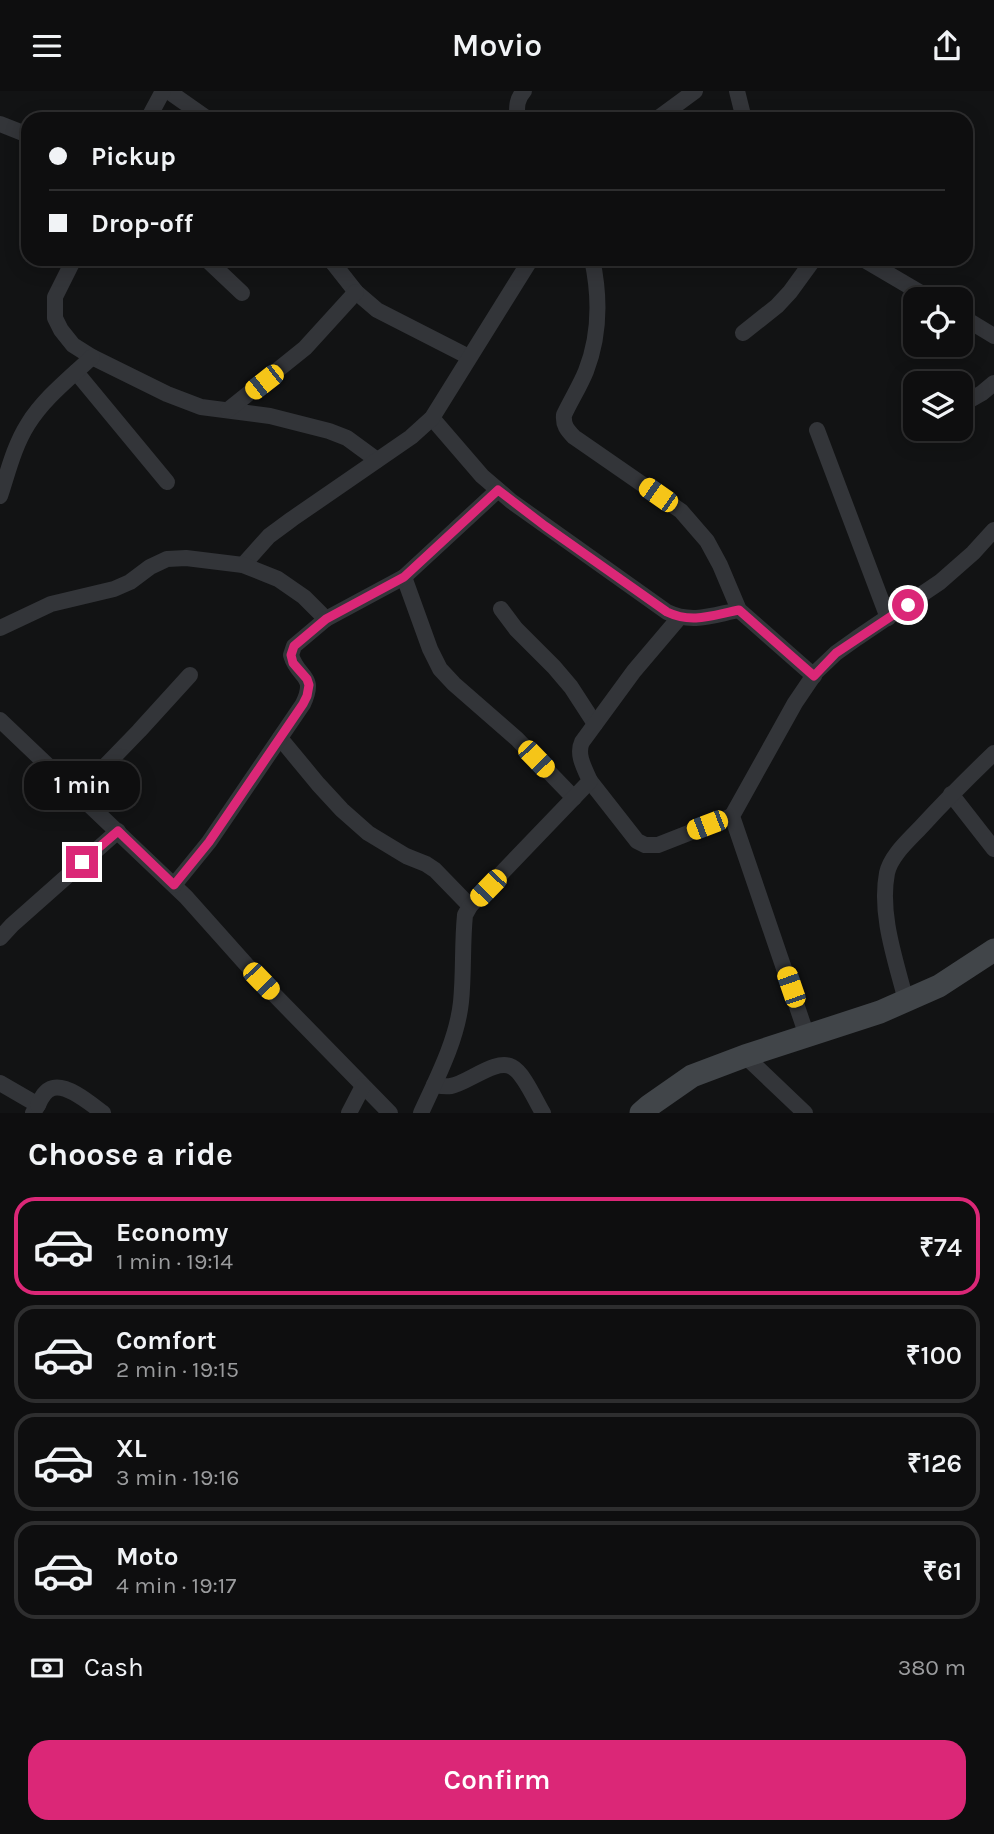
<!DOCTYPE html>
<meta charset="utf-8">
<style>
body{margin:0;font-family:Karla,sans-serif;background:#1c1c1d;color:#f1f3f6;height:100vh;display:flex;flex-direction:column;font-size:26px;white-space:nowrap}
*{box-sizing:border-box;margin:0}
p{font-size:23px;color:#9b9c9e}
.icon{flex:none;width:38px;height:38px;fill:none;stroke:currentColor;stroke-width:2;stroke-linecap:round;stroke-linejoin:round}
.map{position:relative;height:1022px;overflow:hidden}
.sheet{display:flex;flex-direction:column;background:#0e0e0f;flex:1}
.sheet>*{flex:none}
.banner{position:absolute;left:21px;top:21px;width:952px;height:154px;border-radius:21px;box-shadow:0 4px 18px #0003,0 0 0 2px #2e2e2f;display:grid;align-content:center;height:154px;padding:0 28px;background:#0e0e0f}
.buttons{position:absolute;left:903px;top:196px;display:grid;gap:14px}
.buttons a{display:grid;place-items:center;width:70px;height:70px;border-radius:14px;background:#0e0e0f;box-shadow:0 4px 18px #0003,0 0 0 2px #2e2e2f;font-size:35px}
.end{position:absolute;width:32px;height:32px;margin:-16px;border:9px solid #db2777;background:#fff;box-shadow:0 0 0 4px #fff}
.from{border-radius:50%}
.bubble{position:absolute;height:49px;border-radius:21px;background:#0e0e0f;box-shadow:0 4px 18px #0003,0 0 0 2px #2e2e2f;font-size:23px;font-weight:600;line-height:49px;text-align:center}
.car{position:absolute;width:21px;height:42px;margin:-21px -10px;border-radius:9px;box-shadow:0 0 5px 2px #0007;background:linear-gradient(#f5c518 24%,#345 0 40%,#f5c518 0 76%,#345 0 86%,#f5c518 0)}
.banner b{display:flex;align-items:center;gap:24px;height:66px;font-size:26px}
.banner b+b{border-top:2px solid #2e2e2f}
.banner i{width:18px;height:18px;background:#f1f3f6}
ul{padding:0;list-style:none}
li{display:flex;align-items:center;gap:21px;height:98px;margin:0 14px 10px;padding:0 14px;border:4px solid #2e2e2f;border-radius:21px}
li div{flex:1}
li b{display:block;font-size:26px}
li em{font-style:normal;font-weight:600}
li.selected{border-color:#db2777}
li>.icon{width:63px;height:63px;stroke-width:1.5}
h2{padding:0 28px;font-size:32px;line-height:84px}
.pay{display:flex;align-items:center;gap:18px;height:77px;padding:0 28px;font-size:26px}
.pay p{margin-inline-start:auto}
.action{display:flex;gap:14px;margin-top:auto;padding:14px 28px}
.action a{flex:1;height:80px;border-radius:21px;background:#db2777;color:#fff;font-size:28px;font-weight:600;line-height:80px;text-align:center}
header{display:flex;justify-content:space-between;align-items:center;height:91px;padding:0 28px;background:#0e0e0f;font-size:32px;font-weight:600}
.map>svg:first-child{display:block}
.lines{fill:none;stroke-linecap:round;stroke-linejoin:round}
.street{stroke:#333539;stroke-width:16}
.secondary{stroke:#414549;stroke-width:23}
.route{stroke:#db2777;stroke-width:9}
</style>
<header><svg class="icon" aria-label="menu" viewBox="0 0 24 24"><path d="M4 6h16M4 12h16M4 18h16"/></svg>Movio<svg class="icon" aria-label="share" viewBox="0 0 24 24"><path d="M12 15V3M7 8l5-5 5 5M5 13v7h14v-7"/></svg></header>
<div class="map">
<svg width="994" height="1022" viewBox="0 0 994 1022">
<rect width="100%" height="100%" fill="#121314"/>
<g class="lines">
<g class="street">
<path d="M168 0 208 28"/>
<path d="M737 0 744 28"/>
<path d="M148 28 163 0"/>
<path d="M517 28C517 16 516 9 524 0"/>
<path d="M657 28 695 0"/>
<path d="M0 33 28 44"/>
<path d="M74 168 55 206V227L61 239 73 254 92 266 167 303 201 316 270 325 329 340 347 347 377 369"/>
<path d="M206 168 242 202"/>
<path d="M330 168 356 201 377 219 469 266"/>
<path d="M592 168C600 205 600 244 586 280 580 295 571 309 564 324 563 334 567 339 574 346L681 420 707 450 720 474 739 519 814 585"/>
<path d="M863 168 931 208"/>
<path d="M961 225 994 245"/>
<path d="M743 242 777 215 790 201 814 168"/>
<path d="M76 281 167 391"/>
<path d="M961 314 982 302 994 292"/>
<path d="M228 319 305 257 356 201"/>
<path d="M432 327 482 385 511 410 667 521C692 533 713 524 739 519"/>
<path d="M910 332 915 330"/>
<path d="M817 339 888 527"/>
<path d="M0 405C8 381 14 355 28 333 44 307 70 287 92 266"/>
<path d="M243 474 269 445 292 428 411 346 432 327 531 168"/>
<path d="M404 486 430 558 440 578 454 593 517 648 574 707"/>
<path d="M501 518 516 538 554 576 571 596 595 633"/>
<path d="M0 537 51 513 114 498 130 491 150 476 167 468 186 467 243 474 278 488 304 506 326 528"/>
<path d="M0 629 186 806 261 890 390 1022"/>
<path d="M280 647 318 693 342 719 368 742 406 765 426 773 435 779 470 815"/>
<path d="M590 690 637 750 645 754H658L732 725"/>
<path d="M78 703 139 640 190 584"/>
<path d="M951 703 994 758"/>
<path d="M174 794 209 751 303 613C317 583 298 588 291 564L294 555 326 528 404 486 498 399"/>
<path d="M0 847 12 834 118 740"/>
<path d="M906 910C896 870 879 824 887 782 891 764 909 749 922 735 945 710 969 686 994 662"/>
<path d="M807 945 732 725 795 612 816 581 836 562 857 547 940 491 973 462 994 439"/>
<path d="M745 965 805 1022"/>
<path d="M0 992 38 1014 33 1022"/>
<path d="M434 994C440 995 445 996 451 995 468 992 496 967 512 976 524 982 536 1011 543 1022"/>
<path d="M38 1014C41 1007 45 999 53 997 68 993 91 1013 103 1022"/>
<path d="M349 1022 363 995"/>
<path d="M421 1022C437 987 457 949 461 911 464 882 462 853 465 824L470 815 590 690C585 678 576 664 582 651L634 580 679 527"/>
</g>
<path class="secondary" d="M641 1022 649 1015 692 985 745 965 880 921 939 895 994 859"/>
</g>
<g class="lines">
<path class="route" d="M82 771 118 740 174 794 209 751 303 613 307 605 309 594 307 588 293 572 291 564 294 555 326 528 404 486 498 399 545 435 667 521C692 533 713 524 739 519L814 585 836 562 908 514"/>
</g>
</svg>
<div class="buttons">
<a><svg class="icon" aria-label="locate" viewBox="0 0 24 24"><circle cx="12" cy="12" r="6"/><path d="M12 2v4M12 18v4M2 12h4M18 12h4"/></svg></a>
<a><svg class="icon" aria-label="layers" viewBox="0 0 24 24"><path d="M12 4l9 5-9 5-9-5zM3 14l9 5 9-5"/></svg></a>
</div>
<i class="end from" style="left:908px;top:514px"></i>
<i class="end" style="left:82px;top:771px"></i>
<div class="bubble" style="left:24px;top:670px;width:116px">1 min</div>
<i class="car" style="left:264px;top:291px;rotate:232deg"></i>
<i class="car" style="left:658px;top:404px;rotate:305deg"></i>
<i class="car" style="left:536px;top:668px;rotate:136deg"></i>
<i class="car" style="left:707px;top:734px;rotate:249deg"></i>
<i class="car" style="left:488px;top:797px;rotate:224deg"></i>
<i class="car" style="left:261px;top:890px;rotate:136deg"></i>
<i class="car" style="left:791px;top:896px;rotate:341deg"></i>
<div class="banner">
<b><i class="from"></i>Pickup</b>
<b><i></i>Drop-off</b>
</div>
</div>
<section class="sheet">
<h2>Choose a ride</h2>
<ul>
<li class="selected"><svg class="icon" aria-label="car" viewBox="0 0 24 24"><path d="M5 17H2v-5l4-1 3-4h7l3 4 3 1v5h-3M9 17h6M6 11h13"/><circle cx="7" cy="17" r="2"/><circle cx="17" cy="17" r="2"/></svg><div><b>Economy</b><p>1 min · 19:14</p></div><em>₹74</em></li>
<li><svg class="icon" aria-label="car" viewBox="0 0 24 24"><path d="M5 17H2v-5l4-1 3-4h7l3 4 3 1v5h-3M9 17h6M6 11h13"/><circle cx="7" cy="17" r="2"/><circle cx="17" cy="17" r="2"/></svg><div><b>Comfort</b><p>2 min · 19:15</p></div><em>₹100</em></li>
<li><svg class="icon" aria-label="car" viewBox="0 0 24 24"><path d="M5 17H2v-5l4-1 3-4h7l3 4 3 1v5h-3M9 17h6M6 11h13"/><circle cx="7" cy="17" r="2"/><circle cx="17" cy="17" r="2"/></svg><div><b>XL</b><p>3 min · 19:16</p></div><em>₹126</em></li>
<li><svg class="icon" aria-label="car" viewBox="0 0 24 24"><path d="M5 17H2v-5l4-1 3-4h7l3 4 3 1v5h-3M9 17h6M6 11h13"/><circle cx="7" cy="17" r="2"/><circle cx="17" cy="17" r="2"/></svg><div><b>Moto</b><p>4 min · 19:17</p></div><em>₹61</em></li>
</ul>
<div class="pay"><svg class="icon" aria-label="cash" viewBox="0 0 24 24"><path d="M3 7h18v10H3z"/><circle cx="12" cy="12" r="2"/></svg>Cash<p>380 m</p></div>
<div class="action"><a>Confirm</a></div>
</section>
